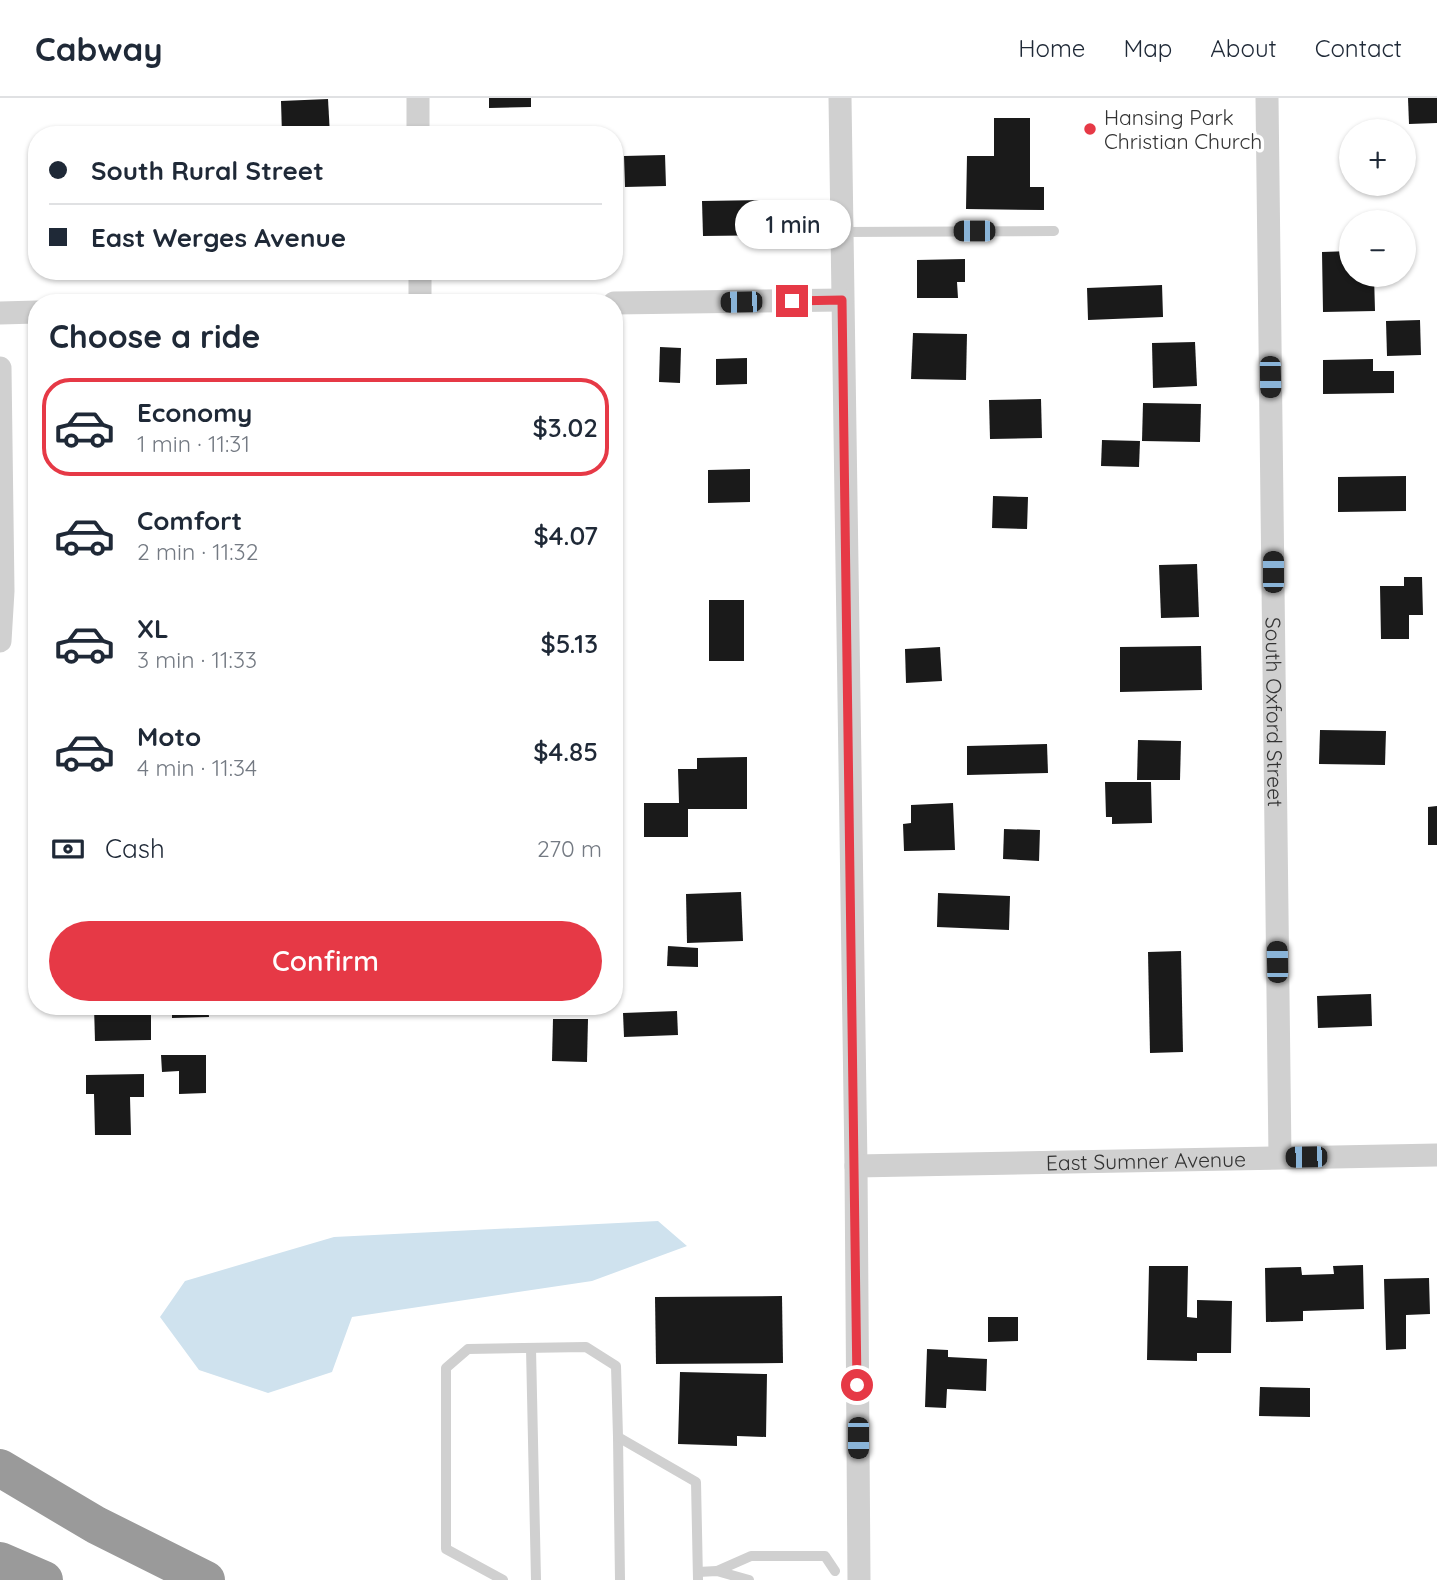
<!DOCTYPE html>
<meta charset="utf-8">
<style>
body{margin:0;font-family:Quicksand,sans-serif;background:#f2f2f3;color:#1f2937;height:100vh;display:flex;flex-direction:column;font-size:26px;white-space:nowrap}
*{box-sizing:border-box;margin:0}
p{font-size:23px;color:#747a83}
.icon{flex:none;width:38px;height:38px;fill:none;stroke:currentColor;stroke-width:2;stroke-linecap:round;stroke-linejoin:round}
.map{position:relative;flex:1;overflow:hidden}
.sheet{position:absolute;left:28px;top:196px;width:595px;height:721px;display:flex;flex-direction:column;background:#fff;border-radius:28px;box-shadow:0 2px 5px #0004}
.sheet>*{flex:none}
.hud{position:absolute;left:28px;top:28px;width:595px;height:154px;border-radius:28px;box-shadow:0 2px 5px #0004;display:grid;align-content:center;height:154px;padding:0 21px;background:#fff}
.tools{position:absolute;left:1339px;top:21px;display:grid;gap:14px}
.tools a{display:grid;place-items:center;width:77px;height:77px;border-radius:50%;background:#fff;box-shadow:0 2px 5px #0004;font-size:35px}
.end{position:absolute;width:32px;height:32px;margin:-16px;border:9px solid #e63946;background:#fff;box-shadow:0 0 0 4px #fff}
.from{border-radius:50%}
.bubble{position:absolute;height:49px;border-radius:24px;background:#fff;box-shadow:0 2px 5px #0004;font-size:23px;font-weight:600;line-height:49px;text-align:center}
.car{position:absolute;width:21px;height:42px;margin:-21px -10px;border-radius:9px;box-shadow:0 0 5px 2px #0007;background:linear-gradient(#222 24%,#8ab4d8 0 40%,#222 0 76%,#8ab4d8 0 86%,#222 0)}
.hud b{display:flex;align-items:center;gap:24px;height:66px;font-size:26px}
.hud b+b{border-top:2px solid #e0e1e3}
.hud i{width:18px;height:18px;background:#1f2937}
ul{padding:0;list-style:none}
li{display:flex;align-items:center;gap:21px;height:98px;margin:0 14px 10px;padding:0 7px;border:4px solid transparent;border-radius:28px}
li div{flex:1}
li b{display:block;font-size:26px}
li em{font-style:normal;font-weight:600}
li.on{border-color:#e63946}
li>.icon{width:63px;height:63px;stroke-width:1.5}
h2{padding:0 21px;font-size:32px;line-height:84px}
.pay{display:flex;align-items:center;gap:18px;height:77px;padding:0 21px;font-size:26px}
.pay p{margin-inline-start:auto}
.cta{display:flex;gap:14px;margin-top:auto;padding:14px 21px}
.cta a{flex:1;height:80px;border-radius:42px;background:#e63946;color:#fff;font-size:28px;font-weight:600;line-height:80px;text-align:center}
header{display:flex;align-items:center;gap:42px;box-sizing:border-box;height:98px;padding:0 35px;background:#fff;border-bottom:2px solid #e0e1e3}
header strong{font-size:33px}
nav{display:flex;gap:38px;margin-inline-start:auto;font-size:24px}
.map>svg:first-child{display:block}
.water{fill:#cfe2ee}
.building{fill:#1a1a1a}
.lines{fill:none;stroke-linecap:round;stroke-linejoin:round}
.lane{stroke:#d0d0d0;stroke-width:10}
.street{stroke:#d0d0d0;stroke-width:23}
.highway{stroke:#9a9a9a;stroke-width:38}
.route{stroke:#e63946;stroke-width:9}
.poi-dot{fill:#e63946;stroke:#fff;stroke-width:2.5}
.labels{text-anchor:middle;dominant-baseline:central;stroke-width:7;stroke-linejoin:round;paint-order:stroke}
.poi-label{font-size:21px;fill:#333;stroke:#fff;text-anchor:start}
.street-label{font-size:21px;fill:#333;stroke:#fff}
</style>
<header>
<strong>Cabway</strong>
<nav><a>Home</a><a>Map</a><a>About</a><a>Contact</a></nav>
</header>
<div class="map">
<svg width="1437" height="1482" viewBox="0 0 1437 1482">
<rect width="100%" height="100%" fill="#fff"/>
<path class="water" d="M658 1123 687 1148 592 1183 352 1219 332 1274 268 1295 199 1272 160 1219 185 1183 334 1139Z"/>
<g class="building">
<path d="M489 0H531V9L489 10Z"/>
<path d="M1408 0H1437V25L1409 26Z"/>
<path d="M328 1 330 37H282L281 3Z"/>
<path d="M994 20H1030V89H1044V112L966 111 967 58H994Z"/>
<path d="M665 57 666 88 625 89 624 58Z"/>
<path d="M772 102 773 137 703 138 702 103Z"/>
<path d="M1351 153V177H1374L1375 213 1323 214 1322 154Z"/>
<path d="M965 161V184H957L958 200H917V162Z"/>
<path d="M1162 187 1163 219 1088 222 1087 190Z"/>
<path d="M1420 222 1421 257 1387 258 1386 223Z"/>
<path d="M913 235 967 236 966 282 911 281Z"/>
<path d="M1195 244 1197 288 1153 290 1152 245Z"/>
<path d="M660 249 681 250 680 285 659 284Z"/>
<path d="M747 260V286L716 287V261Z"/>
<path d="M1373 261V273H1394V295L1323 296V262Z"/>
<path d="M1041 301 1042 340 990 341 989 302Z"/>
<path d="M1143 305 1201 306 1200 344 1142 343Z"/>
<path d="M1102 342 1140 343 1139 369 1101 368Z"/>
<path d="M750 371V404L708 405V372Z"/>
<path d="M1406 378V413L1338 414V379Z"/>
<path d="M993 398 1028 399 1027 431 992 430Z"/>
<path d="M1197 466 1199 519 1161 520 1159 467Z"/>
<path d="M1404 479H1422L1423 517H1409V541H1381L1380 488H1404Z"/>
<rect x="709" y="502" width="35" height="61"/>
<path d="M1201 548 1202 592 1120 594V549Z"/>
<path d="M940 549 942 583 906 585 905 551Z"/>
<path d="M1320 632 1386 633 1385 667 1319 666Z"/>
<path d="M1138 642 1181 643 1180 682H1137Z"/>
<path d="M1047 646 1048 675 967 677V648Z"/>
<path d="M747 659V711H688V739H644V705H679L678 671H697V660Z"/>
<path d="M1105 684H1151L1152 725 1112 726V719H1106Z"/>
<path d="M953 705 955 752 904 753 903 726 911 725V707Z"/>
<path d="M1437 708V747H1428V709Z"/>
<path d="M1004 731 1040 732 1039 763 1003 761Z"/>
<path d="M741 794 743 843 687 845 686 796Z"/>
<path d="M938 795 1010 798 1009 832 937 829Z"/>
<path d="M668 848 698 850V869L667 868Z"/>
<path d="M1181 853 1183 954 1150 955 1148 854Z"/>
<path d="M1371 896 1372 928 1318 930 1317 898Z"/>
<path d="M94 908H151V942L95 943Z"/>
<path d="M172 908H208L209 919 172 920Z"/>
<path d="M677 913 678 937 624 939 623 915Z"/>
<path d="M553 921H588L587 964 552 963Z"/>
<path d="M161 957H206V995L179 996V973L162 974Z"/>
<path d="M144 976V999H130L131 1037H95L94 996H86V977Z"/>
<path d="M1363 1167 1364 1211 1303 1213V1223L1266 1224 1265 1170 1301 1169 1302 1177 1334 1176 1333 1168Z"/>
<path d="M1149 1168H1188L1187 1219 1197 1220V1202L1232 1203 1231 1255H1197V1263L1147 1262Z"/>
<path d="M1429 1180 1430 1216 1406 1217V1251L1386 1252 1384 1181Z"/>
<path d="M782 1198 783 1265 656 1266 655 1199Z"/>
<path d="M988 1219H1018V1243L988 1244Z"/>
<path d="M927 1251 948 1252V1259L987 1261 986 1293 947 1291 946 1310 925 1309Z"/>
<path d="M680 1274 767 1276 766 1339 737 1338V1348L678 1346Z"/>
<path d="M1260 1289 1310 1290V1319L1259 1318Z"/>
</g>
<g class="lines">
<g class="lane">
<path d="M841 134 1054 133"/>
<path d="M531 1250 536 1482"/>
<path d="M618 1339 620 1482"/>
<path d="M717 1473 751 1458H825L835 1473"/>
<path d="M698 1474 717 1473 749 1482"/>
<path d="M503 1482 446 1451V1270L468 1251 586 1249 616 1268 618 1339 696 1384 698 1482"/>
</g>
<g class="street">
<path d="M418 0V37"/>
<path d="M840 0 856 1068 859 1482"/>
<path id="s1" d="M1267 0 1280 1059"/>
<path d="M420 173V205"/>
<path d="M614 205 842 202"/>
<path d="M0 215 37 214"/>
<path d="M0 270 3 493 0 543"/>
<path id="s2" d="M856 1068 1437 1057"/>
</g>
<g class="highway">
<path d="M0 1370 96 1427 206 1482"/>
<path d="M0 1463 44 1482"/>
</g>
</g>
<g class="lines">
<path class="route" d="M792 203 842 202 857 1287"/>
</g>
<circle class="poi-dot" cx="1090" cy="31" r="7"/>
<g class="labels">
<g class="poi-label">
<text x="1104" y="19">Hansing Park<tspan x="1104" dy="24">Christian Church</tspan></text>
</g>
<g class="street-label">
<text stroke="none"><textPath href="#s1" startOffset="614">South Oxford Street</textPath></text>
<text stroke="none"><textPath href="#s2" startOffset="290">East Sumner Avenue</textPath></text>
</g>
</g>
</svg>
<div class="tools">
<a>+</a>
<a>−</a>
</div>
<i class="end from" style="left:857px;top:1287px"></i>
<i class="end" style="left:792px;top:203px"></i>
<div class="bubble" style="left:735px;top:102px;width:116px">1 min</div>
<i class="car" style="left:974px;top:133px;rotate:270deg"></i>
<i class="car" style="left:741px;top:204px;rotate:269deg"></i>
<i class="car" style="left:1270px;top:279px;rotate:179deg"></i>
<i class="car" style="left:1273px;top:474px;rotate:0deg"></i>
<i class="car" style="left:1277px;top:864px;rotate:359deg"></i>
<i class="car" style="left:1306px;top:1059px;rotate:269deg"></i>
<i class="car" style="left:858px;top:1340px;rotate:180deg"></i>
<div class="hud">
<b><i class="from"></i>South Rural Street</b>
<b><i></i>East Werges Avenue</b>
</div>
<section class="sheet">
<h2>Choose a ride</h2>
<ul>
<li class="on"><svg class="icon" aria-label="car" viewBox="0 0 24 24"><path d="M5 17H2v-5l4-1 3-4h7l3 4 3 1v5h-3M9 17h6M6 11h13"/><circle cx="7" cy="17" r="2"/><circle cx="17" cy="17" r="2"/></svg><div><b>Economy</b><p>1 min · 11:31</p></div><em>$3.02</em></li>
<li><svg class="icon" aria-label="car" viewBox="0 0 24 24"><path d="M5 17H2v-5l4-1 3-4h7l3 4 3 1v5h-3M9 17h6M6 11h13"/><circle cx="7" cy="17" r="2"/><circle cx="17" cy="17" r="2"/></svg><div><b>Comfort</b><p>2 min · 11:32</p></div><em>$4.07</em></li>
<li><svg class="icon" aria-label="car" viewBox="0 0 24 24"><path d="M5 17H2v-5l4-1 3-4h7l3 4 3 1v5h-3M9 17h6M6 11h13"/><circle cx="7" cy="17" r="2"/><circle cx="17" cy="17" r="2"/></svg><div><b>XL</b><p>3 min · 11:33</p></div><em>$5.13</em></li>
<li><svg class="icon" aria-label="car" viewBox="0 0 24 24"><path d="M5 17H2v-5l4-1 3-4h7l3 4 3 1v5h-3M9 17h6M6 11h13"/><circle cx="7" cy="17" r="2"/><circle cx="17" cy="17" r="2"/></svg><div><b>Moto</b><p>4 min · 11:34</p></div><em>$4.85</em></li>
</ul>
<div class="pay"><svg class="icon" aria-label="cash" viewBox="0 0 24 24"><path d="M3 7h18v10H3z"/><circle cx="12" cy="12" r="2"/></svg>Cash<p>270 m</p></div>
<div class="cta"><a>Confirm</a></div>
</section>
</div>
